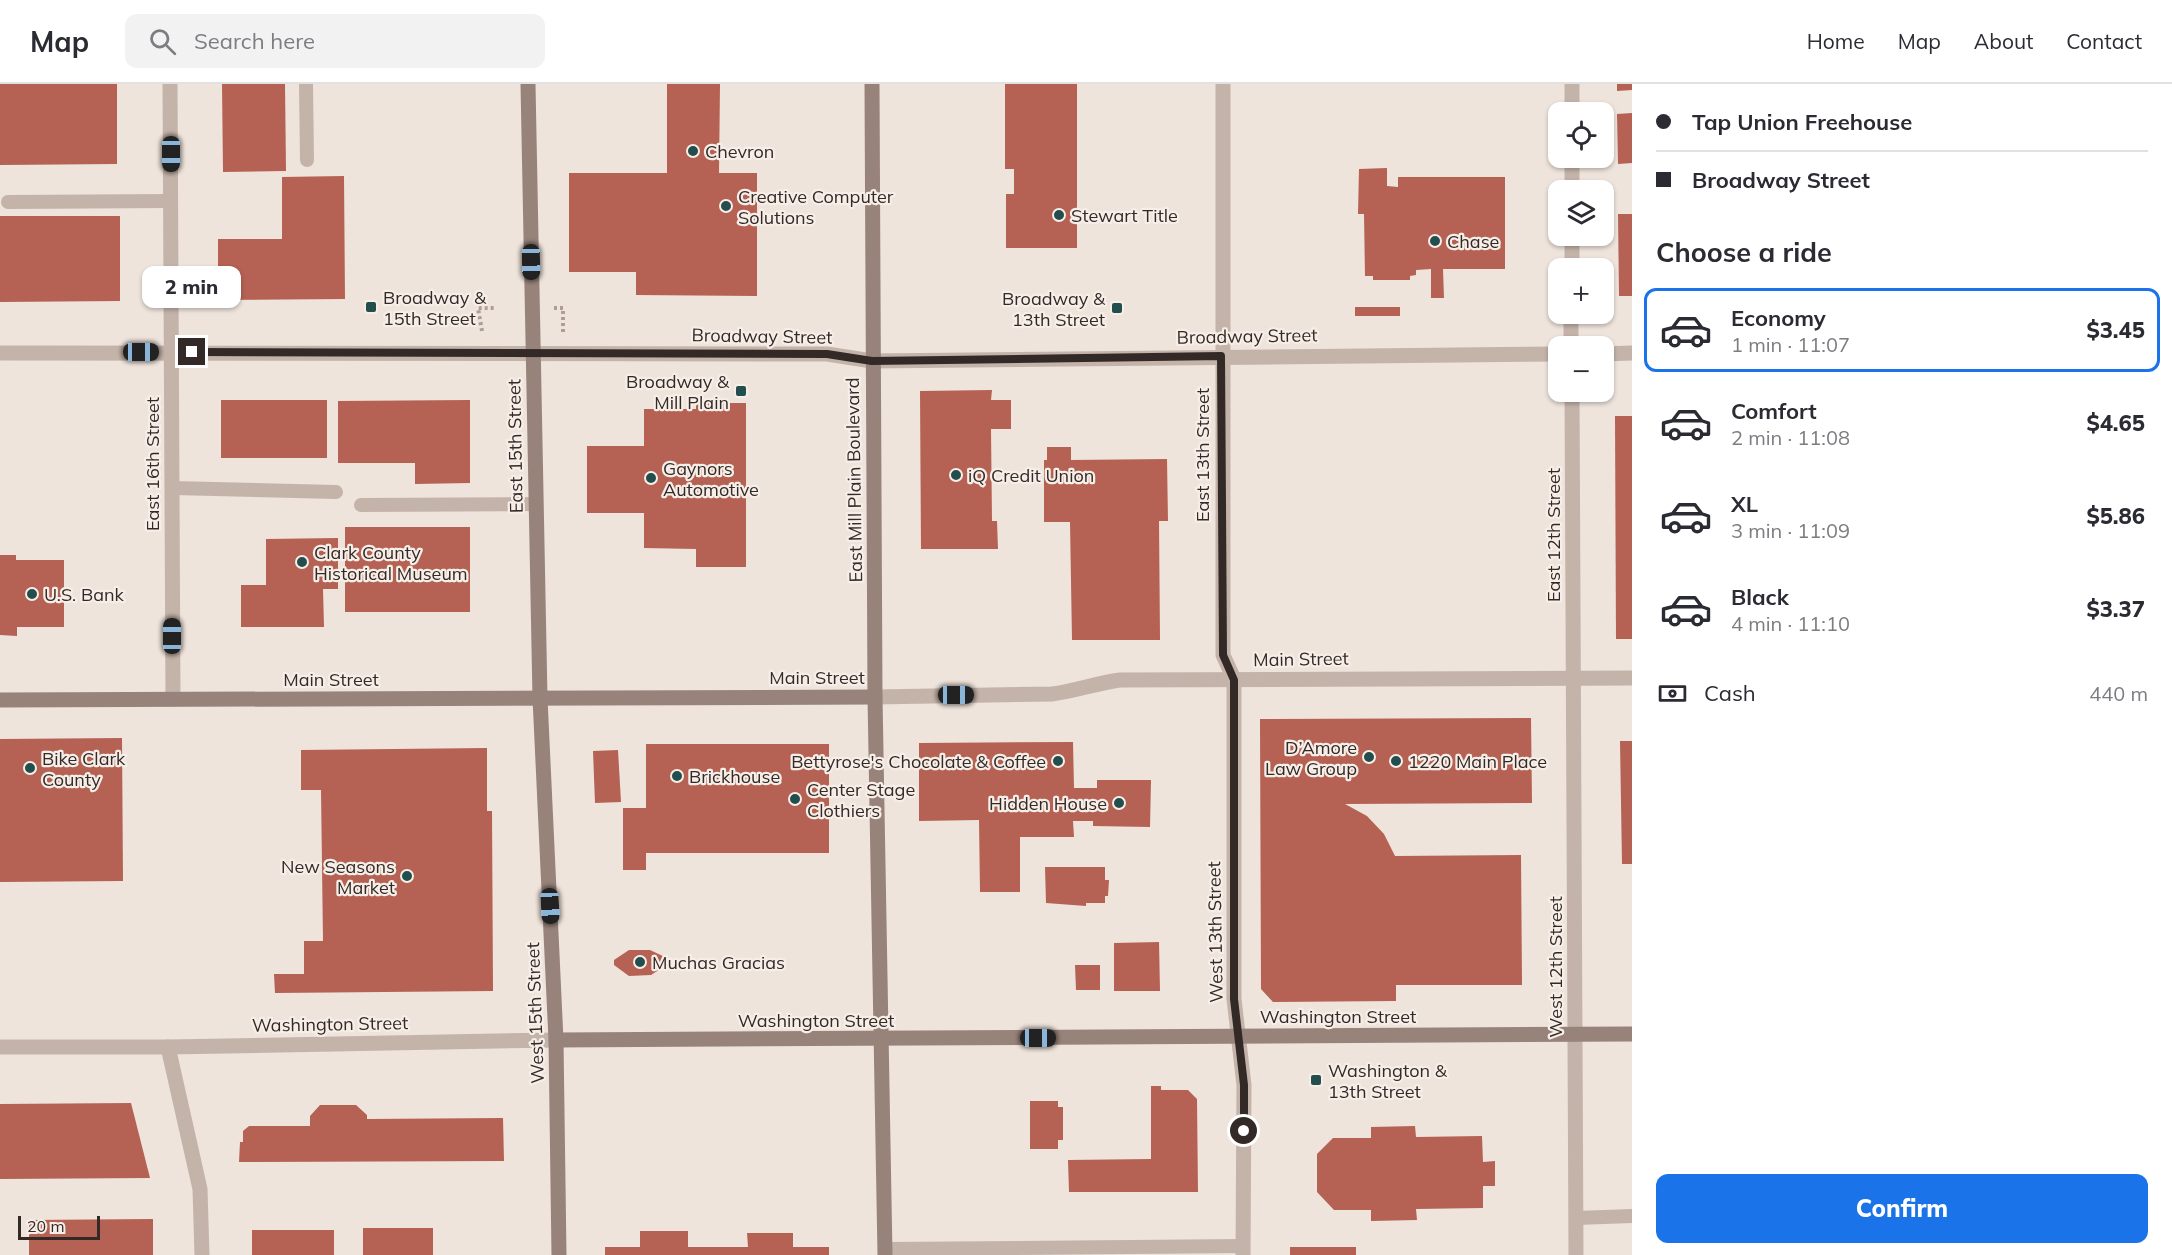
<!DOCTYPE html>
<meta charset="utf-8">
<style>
body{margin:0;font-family:Mulish,sans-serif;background:#f2f2f3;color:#2b2b33;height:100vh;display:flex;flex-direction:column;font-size:22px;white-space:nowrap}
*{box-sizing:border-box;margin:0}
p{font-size:20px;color:#7c7c81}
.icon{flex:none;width:33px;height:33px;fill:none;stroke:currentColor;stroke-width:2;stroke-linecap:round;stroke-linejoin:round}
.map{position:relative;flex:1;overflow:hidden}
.drawer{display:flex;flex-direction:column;background:#fff;width:540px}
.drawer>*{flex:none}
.guide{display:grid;align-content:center;height:132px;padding:0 24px;background:#fff}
.buttons{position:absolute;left:1548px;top:18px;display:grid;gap:12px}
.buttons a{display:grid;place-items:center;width:66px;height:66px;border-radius:12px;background:#fff;box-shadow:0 2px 4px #0004;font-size:30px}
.scale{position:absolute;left:18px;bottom:15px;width:82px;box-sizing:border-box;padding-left:6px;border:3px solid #332a28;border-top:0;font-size:16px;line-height:21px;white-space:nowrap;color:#332a28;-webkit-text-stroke:4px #f6eee7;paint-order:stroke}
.end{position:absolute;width:27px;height:27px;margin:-14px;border:8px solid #332a28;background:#fff;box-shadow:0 0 0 3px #fff}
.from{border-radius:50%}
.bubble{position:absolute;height:42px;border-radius:12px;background:#fff;box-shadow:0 2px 4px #0004;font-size:20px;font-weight:800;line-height:42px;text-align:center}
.car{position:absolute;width:18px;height:36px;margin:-18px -9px;border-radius:8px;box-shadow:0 0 4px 2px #0007;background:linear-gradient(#222 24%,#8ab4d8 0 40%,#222 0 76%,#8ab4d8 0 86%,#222 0)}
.guide b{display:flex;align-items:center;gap:21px;height:57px;font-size:22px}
.guide b+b{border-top:2px solid #e1e1e2}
.guide i{width:15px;height:15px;background:#2b2b33}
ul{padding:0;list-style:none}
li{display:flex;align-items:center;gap:18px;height:84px;margin:0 12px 9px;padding:0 12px;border:3px solid transparent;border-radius:12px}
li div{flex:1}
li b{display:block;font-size:22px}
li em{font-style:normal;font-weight:800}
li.active{border-color:#1a73e8}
li>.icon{width:54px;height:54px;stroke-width:1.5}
h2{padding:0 24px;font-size:27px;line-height:72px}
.pay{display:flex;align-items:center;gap:15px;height:66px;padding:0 24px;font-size:22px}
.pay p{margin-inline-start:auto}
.cta{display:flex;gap:12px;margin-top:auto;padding:12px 24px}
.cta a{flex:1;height:69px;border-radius:12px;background:#1a73e8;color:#fff;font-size:24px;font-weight:800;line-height:69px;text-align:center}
header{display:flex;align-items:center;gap:36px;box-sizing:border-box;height:84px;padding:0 30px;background:#fff;border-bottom:2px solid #e1e1e2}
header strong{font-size:28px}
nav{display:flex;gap:33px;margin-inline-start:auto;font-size:21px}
.search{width:420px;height:54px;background:#f2f2f3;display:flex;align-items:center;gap:15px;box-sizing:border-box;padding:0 21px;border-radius:12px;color:#7c7c81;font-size:22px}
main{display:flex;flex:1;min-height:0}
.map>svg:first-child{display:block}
.building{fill:#b56153}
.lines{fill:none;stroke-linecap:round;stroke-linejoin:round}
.path{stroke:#b09d94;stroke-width:4;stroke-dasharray:3 3;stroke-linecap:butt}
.service{stroke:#c4b3a9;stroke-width:14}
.minor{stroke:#c4b3a9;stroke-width:15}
.tertiary{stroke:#c4b3a9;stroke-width:15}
.secondary{stroke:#98837b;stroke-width:15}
.route{stroke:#332a28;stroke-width:8}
.poi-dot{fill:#234e4d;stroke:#f6eee7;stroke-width:2}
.labels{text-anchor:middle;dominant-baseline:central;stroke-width:4.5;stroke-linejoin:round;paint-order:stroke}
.poi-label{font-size:18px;fill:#332a28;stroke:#f6eee7;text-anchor:start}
.street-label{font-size:18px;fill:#332a28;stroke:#f6eee7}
</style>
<header>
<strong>Map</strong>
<div class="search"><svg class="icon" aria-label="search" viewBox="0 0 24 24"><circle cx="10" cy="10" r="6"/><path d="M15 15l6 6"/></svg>Search here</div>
<nav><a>Home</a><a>Map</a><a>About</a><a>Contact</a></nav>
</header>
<main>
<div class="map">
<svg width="1632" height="1171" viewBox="0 0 1632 1171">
<rect width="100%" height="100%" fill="#eee4dc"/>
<g class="building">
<path d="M0 0H117V80L0 81Z"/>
<path d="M222 0H285L286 87 223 88Z"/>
<path d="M667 0H720L719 89H757V212L636 211V188H569V89H667Z"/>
<path d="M1005 0H1077V164H1006V110H1014V85H1005Z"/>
<path d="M1617 0H1632V6L1617 7Z"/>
<path d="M1632 29V79L1618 80 1617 30Z"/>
<path d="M1387 84V102L1398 103V93H1505V185H1443L1444 214H1431V185L1416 186V191L1410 192V196H1373V192H1365L1364 130H1358L1359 85Z"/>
<path d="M344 92 345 215 218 216V155H282V93Z"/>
<path d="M1618 130H1632V212H1619Z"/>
<path d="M0 132H120V217L0 218Z"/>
<rect x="1355" y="223" width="45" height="9"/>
<path d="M992 306 991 316H1011V345H991L992 437H997L998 465H921L920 307Z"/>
<rect x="221" y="316" width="106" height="58"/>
<path d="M470 316V399L415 400V379H338V317Z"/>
<path d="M696 319H746V483H696V465L644 464V429H587V362H644V325H696Z"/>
<path d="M1615 332H1632V555H1616Z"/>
<path d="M1047 363H1071V376L1167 375 1168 437H1159L1160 556H1072L1070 438H1044V376H1047Z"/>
<rect x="345" y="443" width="125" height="85"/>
<path d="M338 454V505H323L324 543H241V501H266V455Z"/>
<path d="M0 471H16V476H64V543H17V552L0 551Z"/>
<path d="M1531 634 1532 719 1345 720 1367 732 1384 750 1395 772 1521 771 1522 901H1396V917L1273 918 1261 905 1260 635Z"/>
<path d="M122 654 123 797 0 798V655Z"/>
<path d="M1620 657H1632V780H1622Z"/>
<path d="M1073 658 1074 704H1097V696H1151L1150 743 1093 742V737H1073L1074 753H1020V808H980L979 736 919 737V659Z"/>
<path d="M646 660H829V769H646V786H623V724H646Z"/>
<path d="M487 664V727H492L493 907 275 909 274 890H304V857H323L321 706H301V666Z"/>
<path d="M618 666 621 718 595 719 593 667Z"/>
<path d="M1045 783H1105V796H1109L1108 812H1105V819H1086V822L1046 819Z"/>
<path d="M1159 858 1160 907H1114V859Z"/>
<path d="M629 866H650L667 874 668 880 651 891 629 892 614 881V876Z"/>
<path d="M1075 881H1100V906H1076Z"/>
<path d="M1151 1002H1161V1006H1188L1197 1015 1198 1108H1069L1068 1076 1151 1075Z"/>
<path d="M1030 1017H1058V1023H1063V1056H1058V1065H1030Z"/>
<path d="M131 1019 150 1094 0 1095V1020Z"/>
<path d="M320 1021H356L367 1031V1035L503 1034 504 1077 239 1078 240 1058H243V1047L249 1042H310V1032Z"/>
<path d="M1415 1042 1416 1053 1482 1052 1483 1078 1495 1077V1102H1483V1124L1416 1125 1417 1136 1371 1137V1126H1334L1317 1108V1070L1333 1054H1371V1043Z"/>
<path d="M153 1135V1171H29V1136Z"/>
<rect x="363" y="1144" width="70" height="27"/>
<rect x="252" y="1146" width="82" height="25"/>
<path d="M640 1147H688V1163H748L747 1149H793V1163H829V1171H605V1163H640Z"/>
<rect x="1290" y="1163" width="66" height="8"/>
</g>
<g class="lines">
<g class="path">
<path d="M554 224H563V249"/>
<path d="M482 247 478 224H495"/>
</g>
<g class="service">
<path d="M306 0 307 76"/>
<path d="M8 118 171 117"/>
<path d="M172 404 336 408"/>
<path d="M361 421 536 420"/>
<path d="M1576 1134 1632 1132"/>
<path d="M885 1165 1243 1162"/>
</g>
<g class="minor">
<path d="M170 0 173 615"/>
<path d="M1572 28V0"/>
<path d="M1572 106V74"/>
<path d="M1572 184V152"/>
<path d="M1571 262V230"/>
<path d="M1572 308 1576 1171"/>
<path d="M168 963 200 1105 202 1171"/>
</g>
<g class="tertiary">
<path d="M1223 0V571L1234 595V915L1244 1001 1243 1171"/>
<path d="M0 269 827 270 872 277 1558 270"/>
<path d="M1604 270 1632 269"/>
<path d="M875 613 1052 610C1075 607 1097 599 1120 596L1632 594"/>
<path d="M0 963H168L556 956"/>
</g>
<g class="secondary">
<path d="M528 0 540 614 556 956 559 1171"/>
<path d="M872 0 875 613 885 1171"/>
<path d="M0 616 875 613"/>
<path d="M556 956 1632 950"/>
</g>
</g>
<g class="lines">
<path class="route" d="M192 268 827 270 872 277 1221 272 1223 571 1234 596V915L1244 1001V1047"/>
</g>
<g class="poi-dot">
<circle cx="693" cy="67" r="6"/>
<circle cx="726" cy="122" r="6"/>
<circle cx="1059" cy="131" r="6"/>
<circle cx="1435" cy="157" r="6"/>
<rect x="365" y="217" width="12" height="12" rx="3"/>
<rect x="1111" y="218" width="12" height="12" rx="3"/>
<rect x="735" y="301" width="12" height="12" rx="3"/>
<circle cx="956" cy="391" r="6"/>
<circle cx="651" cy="394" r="6"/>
<circle cx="302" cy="478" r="6"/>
<circle cx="32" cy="510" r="6"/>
<circle cx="1369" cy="673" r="6"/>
<circle cx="1058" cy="677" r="6"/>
<circle cx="1396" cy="677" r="6"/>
<circle cx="30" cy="684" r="6"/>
<circle cx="677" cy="692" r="6"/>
<circle cx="795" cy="715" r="6"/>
<circle cx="1119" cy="719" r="6"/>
<circle cx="407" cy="792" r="6"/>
<circle cx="640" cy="878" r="6"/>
<rect x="1310" y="990" width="12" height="12" rx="3"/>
</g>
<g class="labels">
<g class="poi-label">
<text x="705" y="67">Chevron</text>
<text x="738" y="112">Creative Computer<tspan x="738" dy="21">Solutions</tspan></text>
<text x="1071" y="131">Stewart Title</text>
<text x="1447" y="157">Chase</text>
<text x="383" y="213">Broadway &amp;<tspan x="383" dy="21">15th Street</tspan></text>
<text x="1105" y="214" text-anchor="end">Broadway &amp;<tspan x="1105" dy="21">13th Street</tspan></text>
<text x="729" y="297" text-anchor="end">Broadway &amp;<tspan x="729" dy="21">Mill Plain</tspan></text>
<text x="663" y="384">Gaynors<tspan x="663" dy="21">Automotive</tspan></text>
<text x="968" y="391">iQ Credit Union</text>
<text x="314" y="468">Clark County<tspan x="314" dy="21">Historical Museum</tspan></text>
<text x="44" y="510">U.S. Bank</text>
<text x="1357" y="663" text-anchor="end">D’Amore<tspan x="1357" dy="21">Law Group</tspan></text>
<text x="42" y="674">Bike Clark<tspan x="42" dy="21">County</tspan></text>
<text x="1046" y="677" text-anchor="end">Bettyrose's Chocolate &amp; Coffee</text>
<text x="1408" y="677">1220 Main Place</text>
<text x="689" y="692">Brickhouse</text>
<text x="807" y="705">Center Stage<tspan x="807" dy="21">Clothiers</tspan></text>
<text x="1107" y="719" text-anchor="end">Hidden House</text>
<text x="395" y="782" text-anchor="end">New Seasons<tspan x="395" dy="21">Market</tspan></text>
<text x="652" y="878">Muchas Gracias</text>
<text x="1328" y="986">Washington &amp;<tspan x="1328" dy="21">13th Street</tspan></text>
</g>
<g class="street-label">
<text transform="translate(762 252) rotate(1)">Broadway Street</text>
<text transform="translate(1247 252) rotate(-1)">Broadway Street</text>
<text transform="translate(515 362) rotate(-91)">East 15th Street</text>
<text transform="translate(1202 371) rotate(-90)">East 13th Street</text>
<text transform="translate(152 380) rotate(-90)">East 16th Street</text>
<text transform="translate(854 396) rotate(-91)">East Mill Plain Boulevard</text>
<text transform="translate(1553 451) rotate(-90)">East 12th Street</text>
<text transform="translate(1301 575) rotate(-1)">Main Street</text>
<text x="817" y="593">Main Street</text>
<text x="331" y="595">Main Street</text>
<text transform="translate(1215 848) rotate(-91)">West 13th Street</text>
<text transform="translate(1555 883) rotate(-90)">West 12th Street</text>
<text transform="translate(535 929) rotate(-92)">West 15th Street</text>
<text x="1338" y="932">Washington Street</text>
<text x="816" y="936">Washington Street</text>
<text transform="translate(330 940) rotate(-1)">Washington Street</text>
</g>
</g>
</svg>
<div class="buttons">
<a><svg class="icon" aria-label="locate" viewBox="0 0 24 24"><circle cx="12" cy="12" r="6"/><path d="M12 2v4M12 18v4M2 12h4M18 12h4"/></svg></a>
<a><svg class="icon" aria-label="layers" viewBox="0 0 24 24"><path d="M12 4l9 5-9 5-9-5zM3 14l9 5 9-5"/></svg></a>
<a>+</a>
<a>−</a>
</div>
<div class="scale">20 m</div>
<i class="end from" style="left:1244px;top:1047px"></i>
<i class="end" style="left:192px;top:268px"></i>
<div class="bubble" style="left:142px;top:182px;width:99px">2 min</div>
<i class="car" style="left:171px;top:70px;rotate:180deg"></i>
<i class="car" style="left:531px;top:178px;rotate:179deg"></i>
<i class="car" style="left:141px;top:268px;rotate:90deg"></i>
<i class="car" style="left:172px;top:552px;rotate:0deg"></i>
<i class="car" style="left:956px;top:611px;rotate:90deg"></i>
<i class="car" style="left:550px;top:822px;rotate:177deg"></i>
<i class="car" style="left:1038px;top:954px;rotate:90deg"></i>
</div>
<section class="drawer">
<div class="guide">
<b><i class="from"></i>Tap Union Freehouse</b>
<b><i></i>Broadway Street</b>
</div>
<h2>Choose a ride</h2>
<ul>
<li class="active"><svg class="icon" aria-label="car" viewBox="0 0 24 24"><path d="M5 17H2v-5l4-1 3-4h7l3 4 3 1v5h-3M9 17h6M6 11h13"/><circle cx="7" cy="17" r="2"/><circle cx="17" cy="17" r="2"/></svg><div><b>Economy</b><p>1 min · 11:07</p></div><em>$3.45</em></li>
<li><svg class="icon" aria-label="car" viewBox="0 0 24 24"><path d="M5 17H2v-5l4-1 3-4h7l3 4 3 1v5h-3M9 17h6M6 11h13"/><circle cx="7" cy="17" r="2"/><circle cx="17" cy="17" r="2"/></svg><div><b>Comfort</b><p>2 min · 11:08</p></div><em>$4.65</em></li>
<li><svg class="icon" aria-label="car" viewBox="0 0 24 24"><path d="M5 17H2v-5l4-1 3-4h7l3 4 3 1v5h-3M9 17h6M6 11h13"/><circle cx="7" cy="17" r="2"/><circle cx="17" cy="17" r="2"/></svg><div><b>XL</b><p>3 min · 11:09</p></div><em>$5.86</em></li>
<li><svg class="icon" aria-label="car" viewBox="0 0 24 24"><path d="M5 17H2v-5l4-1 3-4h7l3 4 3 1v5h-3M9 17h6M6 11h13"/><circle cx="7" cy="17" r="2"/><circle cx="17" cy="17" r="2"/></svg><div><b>Black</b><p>4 min · 11:10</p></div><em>$3.37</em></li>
</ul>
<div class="pay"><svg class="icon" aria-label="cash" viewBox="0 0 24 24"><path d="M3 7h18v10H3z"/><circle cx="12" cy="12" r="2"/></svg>Cash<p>440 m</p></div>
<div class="cta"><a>Confirm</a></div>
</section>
</main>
